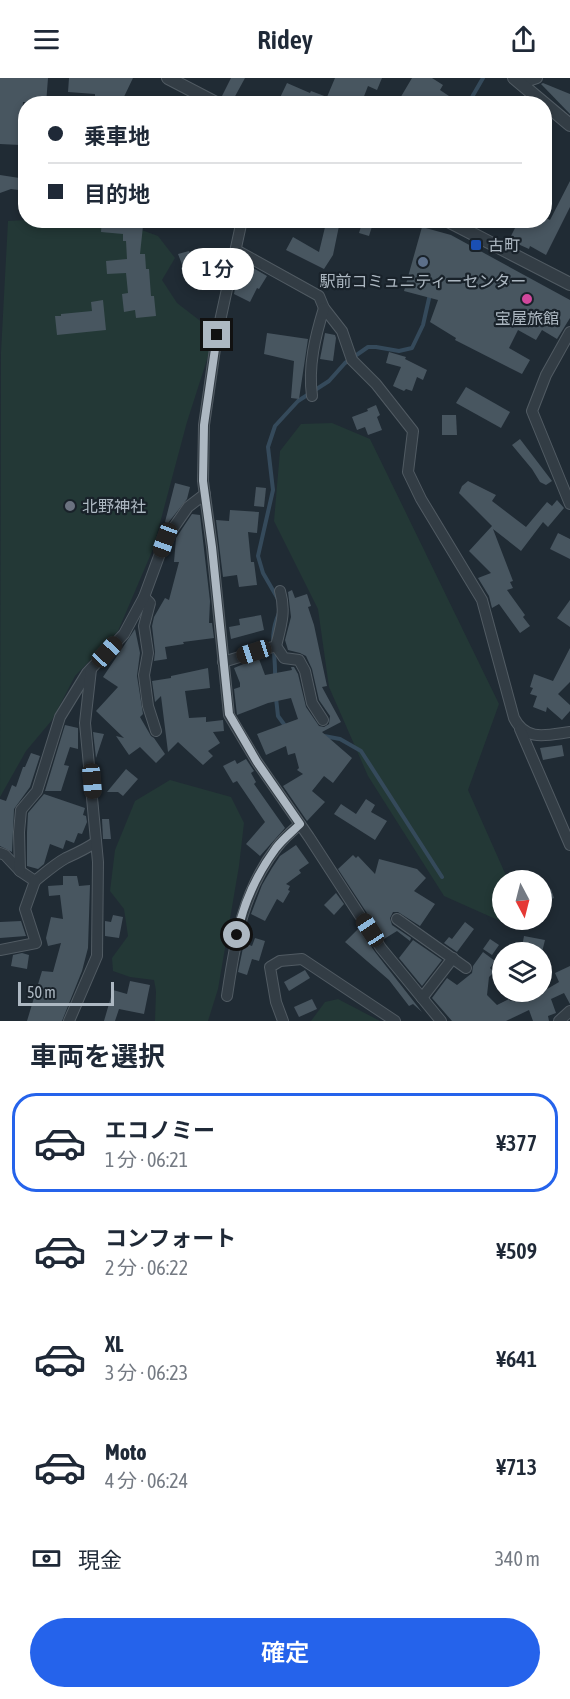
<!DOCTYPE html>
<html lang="ja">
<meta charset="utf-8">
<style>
body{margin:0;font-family:"Asap Condensed","Noto Sans JP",sans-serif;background:#f2f2f3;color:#1f2937;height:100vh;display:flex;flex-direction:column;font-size:22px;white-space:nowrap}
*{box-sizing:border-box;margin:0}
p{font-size:20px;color:#747a83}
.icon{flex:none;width:33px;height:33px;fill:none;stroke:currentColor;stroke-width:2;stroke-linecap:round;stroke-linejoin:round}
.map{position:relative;height:943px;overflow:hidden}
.sheet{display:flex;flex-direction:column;background:#fff;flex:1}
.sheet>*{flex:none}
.banner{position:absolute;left:18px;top:18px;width:534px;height:132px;border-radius:24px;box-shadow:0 3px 9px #0003;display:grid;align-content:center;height:132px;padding:0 30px;background:#fff}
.needle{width:39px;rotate:173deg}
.fabs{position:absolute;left:492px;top:792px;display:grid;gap:12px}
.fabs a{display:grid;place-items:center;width:60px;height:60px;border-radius:50%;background:#fff;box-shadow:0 3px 9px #0003;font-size:30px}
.scale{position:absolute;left:18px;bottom:15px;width:96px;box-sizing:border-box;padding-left:6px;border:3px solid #adb8c2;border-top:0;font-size:16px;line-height:21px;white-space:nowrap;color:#adb8c2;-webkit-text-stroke:4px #19222a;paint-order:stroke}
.end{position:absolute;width:27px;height:27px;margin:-14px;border:8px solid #adb8c2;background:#111;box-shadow:0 0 0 3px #111}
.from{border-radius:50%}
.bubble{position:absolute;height:42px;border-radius:21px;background:#fff;box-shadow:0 3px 9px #0003;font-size:20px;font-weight:600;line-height:42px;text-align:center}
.car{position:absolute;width:18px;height:36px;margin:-18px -9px;border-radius:8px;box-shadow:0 0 4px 2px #0007;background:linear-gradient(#222 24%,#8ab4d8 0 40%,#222 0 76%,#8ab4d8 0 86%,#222 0)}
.banner b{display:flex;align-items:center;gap:21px;height:57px;font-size:22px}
.banner b+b{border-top:2px solid #e0e1e3}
.banner i{width:15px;height:15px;background:#1f2937}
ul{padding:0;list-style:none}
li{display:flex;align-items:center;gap:18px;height:99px;margin:0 12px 9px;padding:0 18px;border:3px solid transparent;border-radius:24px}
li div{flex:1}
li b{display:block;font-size:22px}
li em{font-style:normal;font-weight:600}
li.selected{border-color:#2563eb}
li>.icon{width:54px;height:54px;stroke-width:1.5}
h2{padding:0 30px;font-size:27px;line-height:72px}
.pay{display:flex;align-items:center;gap:15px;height:66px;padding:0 30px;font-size:22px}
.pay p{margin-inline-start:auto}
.action{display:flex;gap:12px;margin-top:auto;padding:12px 30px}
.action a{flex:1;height:69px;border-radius:36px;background:#2563eb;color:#fff;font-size:24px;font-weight:600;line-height:69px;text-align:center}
header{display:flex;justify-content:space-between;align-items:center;height:78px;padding:0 30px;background:#fff;font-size:27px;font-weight:600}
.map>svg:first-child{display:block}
.green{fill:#233836}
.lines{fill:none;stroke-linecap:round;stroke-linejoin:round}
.stream{stroke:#354a5b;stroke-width:4}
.building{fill:#485660}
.minor-casing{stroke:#515b63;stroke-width:12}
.tertiary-casing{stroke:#515b63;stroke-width:14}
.minor{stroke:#333d45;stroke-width:10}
.tertiary{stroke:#333d45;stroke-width:12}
.route{stroke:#adb8c2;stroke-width:8}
.transit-dot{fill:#1a4fb4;stroke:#19222a;stroke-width:2}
.service-dot{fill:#5c6f8a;stroke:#19222a;stroke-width:2}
.hotel-dot{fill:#d1479c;stroke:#19222a;stroke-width:2}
.worship-dot{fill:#6b7280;stroke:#19222a;stroke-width:2}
.labels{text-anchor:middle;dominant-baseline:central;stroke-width:4.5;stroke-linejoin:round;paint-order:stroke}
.poi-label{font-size:16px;fill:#adb8c2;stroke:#19222a;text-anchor:start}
</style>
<header><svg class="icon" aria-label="menu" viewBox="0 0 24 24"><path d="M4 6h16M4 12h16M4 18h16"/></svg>Ridey<svg class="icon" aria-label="share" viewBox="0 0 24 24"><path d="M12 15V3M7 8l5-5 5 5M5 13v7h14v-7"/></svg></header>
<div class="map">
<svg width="570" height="943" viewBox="0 0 570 943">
<rect width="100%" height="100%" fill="#202b34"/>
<g class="green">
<path d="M25 142 117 143 158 158 175 180 162 202 177 225 212 252 211 269 187 344 153 471 118 553 75 598 52 642 26 673 0 719 1 274 8 143Z"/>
<path d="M332 345 370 361 499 626 468 712 508 802H502V842H515L509 847 444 818 368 698 329 609 318 531 274 443 280 373 301 346Z"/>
<path d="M170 702 231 719 244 745 239 788 218 911 208 943H155L156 913 154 902 130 899 113 893 112 880 128 858 124 831 110 813 115 772 135 723Z"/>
<path d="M338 921 380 943H311L325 924Z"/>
</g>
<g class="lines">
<g class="stream">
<path d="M468 26 483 0"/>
<path d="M278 521 263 495 258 478 273 412 268 369 275 348 298 323 329 303 345 285 368 269H376L399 273 412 270 423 247 430 216"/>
<path d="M275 598C276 573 268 560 279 535"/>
<path d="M276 620 278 638 286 649"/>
<path d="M324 658 340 661 361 673 442 799"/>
</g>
</g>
<g class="building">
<path d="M0 0H48L46 26 23 24 20 67 0 66Z"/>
<path d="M69 0H133L121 25 110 21V25L95 24V16L68 14Z"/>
<path d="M231 0H245L233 22 222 18Z"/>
<path d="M335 0H382L377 12 368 8 361 26H277L287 5 310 15 311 13 327 19Z"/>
<path d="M412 0H432L443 7 440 12 461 26H407L399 22Z"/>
<path d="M543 5 570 16V36L541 6Z"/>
<path d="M0 97 26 101V113L11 111 0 115Z"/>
<path d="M570 103V129L546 177 530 168 529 171 509 162 519 142H544V139L550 142Z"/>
<path d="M102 142H135L139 144V147L143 148 140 176H145L146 191H149L151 218H154L156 238 136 240 135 232 124 234 122 216 128 215 126 195 107 196 106 183 127 181 126 163H123V156L101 154Z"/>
<path d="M363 142H374L369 158 359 155Z"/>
<path d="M326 145 339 148 333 177 324 191 286 172 293 159 319 174Z"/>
<path d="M422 149 451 157 570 222V240L557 261 542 252 536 262 518 252 509 270 530 282 522 296 455 262 456 260 430 244 438 222 404 213Z"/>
<path d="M218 171 225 187 219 212H211L214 196 188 206 181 190 183 189 178 176 189 173 193 181Z"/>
<path d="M248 187 267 198 259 211 257 210 250 224 234 216 238 194 240 192 244 194Z"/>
<path d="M103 222 106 252 57 257 55 238H61V236L92 233 91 224Z"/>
<path d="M267 255 308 261 299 321 291 320 294 283 264 276Z"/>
<path d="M325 255 335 257 336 260 333 283 320 281Z"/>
<path d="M389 274 406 279 405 281 427 292 423 302 417 299 412 313 406 311 404 313 393 308 401 289 386 285Z"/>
<path d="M466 309 510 334 501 350 456 325Z"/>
<path d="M376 327 380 337 377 339 382 352 368 357 365 349 357 352 352 339 368 333 367 331Z"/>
<path d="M442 337H456L457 357H442Z"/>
<path d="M520 361 552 403 546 407 540 404 532 391 512 367Z"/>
<path d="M468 403 496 417 492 423 526 449 547 424 552 428 557 422 564 430 548 449 543 444 521 473 493 451 513 503 510 504 513 510 507 512 525 537 523 539 530 548 520 555 499 526 492 530 489 518 478 500 491 495 469 473 492 448 459 415 462 408Z"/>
<path d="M175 405 190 409 187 421 168 445 165 444Z"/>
<path d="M256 409 266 410 264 429 254 428Z"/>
<path d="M230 432 259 434 257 455 248 454 251 484H254L257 507 239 509 237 497 223 499 216 442 229 443Z"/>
<path d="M192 436 200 437 210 523 209 545H212L214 560 183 564 184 566 165 569 167 581 154 583 155 574 152 548 154 539 165 520 169 522 179 484H174L176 460Z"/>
<path d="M558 455 570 461V481L550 471Z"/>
<path d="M292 512 295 520 307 516 311 528 308 529 314 547 327 608 322 609 341 644 322 654 352 680 333 705 324 698 312 713 325 724 307 743 283 708 303 696 297 692 299 690 295 675 288 677 286 668 266 677 257 656 298 641 291 620 268 625 237 637 234 611 240 609V605L234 590 246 585 259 581 265 597 292 592 291 589H294L298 596 306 629 319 648 324 649 329 646 330 638 319 622 312 591 306 578 300 575 288 572 285 562 291 539 288 514Z"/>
<path d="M570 522V549L557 540Z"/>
<path d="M261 537 264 552 231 561 229 549 240 547 239 541Z"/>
<path d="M135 551 140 575 137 598 143 636 140 639 151 658 154 660 165 676 156 685 140 669 129 677 116 658 124 660 96 633 118 609 103 599Z"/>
<path d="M570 570V604L558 616 570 627V633L562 642 547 629 546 634 533 629 537 618 530 616 533 610 530 609 534 596 553 603Z"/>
<path d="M208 590 210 610 185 613 189 640 206 639V644L223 642 224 653 213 654 220 665 208 673 213 678 203 687 178 664 168 674 161 618 155 624 152 603 171 600V598Z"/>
<path d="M65 647 78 650V671L70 669 64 687 69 688 61 713H45Z"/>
<path d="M93 654 104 656 96 680Z"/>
<path d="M562 667 564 678 543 682 540 670Z"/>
<path d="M31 675 40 678 30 709 14 731 12 774 0 768V721L6 723 12 707 16 709 23 689H25Z"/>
<path d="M246 681 254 693 251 695 256 704 254 706 285 750 260 778 246 766 265 744 237 703 233 705 223 688 235 682 237 686Z"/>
<path d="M126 691 138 701 123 718 118 714H107Z"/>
<path d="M44 716 85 730 83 737 86 738 87 744 82 756 78 755 74 765 66 762 63 771 50 766 44 786 38 791 27 788V754L28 735Z"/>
<path d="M366 721 375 727 371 734 387 743 375 762 334 736 341 726 356 736Z"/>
<path d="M102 741H109L111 761H103Z"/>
<path d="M296 767 309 785 299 792 301 795 286 806 290 808 288 812 290 813 283 825 277 821 265 843 251 836 262 807 272 790 280 778Z"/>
<path d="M353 777 356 780 358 778 375 796 379 781 417 791 426 800 414 813 435 826 420 848 398 834H393L390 840 392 847 411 860 410 863 397 853 384 861 338 791Z"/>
<path d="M63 798H77L79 808 90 807 88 870 82 893 62 943H27L42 893 53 894 61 865 48 868 46 860 51 839 63 841 60 817 49 818 48 808 63 807Z"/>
<path d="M551 811 554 820 542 825V814Z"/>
<path d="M336 815 344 826 334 837 324 827Z"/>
<path d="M113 837 123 839 119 860 105 858V843L111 844Z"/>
<path d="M21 843 26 858 0 860V844Z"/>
<path d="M465 844 474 851 457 874 444 865 449 859 452 861Z"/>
<path d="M359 850 375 874 422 934 413 926 409 928 389 902 345 864Z"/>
<path d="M524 858 545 862 542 874H521Z"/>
<path d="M255 860 265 863 259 883 252 881 247 897 238 894 244 865 252 868Z"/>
<path d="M490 861 499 867 492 877 483 871Z"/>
<path d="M413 862 442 882 422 908 399 880Z"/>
<path d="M483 874 495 883 490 890 494 894 489 899 487 917 497 927 509 921 510 923 534 914H542L559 904 555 895 570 888V926L564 915 551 921 556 935 548 938 549 943H533L529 932 506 943H452L432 920 447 900 457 907 472 895 473 888Z"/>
<path d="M22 875 29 877 27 891 11 888 13 877Z"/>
<path d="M305 892 310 900 289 913 284 904Z"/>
<path d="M130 903 150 907 144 936 119 931 115 943H104L113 912 127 916Z"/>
<path d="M312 921 317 931 299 939 294 929Z"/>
</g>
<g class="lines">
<defs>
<g id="minor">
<path d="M522 5 537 0"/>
<path d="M242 142 217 257 204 347 203 403 212 469 229 637 257 684 309 759 381 870 441 943"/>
<path d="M236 172 319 218 324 230 342 253 352 282 376 306 413 353 408 394 421 421 482 522 514 640C526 664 547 657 570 654"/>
<path d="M570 254 546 297 532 333 570 426"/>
<path d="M312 318C308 288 315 259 324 230"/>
<path d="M144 519 150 525 144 548 148 575 144 597 148 628 156 653"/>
<path d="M276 568 284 580 299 582 305 593 312 625 323 642"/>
<path d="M223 584 276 568C281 548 286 533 280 513"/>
<path d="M520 651 570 767"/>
<path d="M0 775 5 777 20 793 35 803C45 795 55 786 66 780 77 775 86 771 96 764"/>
<path d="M20 793 19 754 21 732 37 713 60 639 87 595 124 556 144 519 165 462 188 429 205 416"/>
<path d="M397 841 466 890"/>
<path d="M0 872 36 865 25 831 35 803"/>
<path d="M227 918C235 864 242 814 277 769 283 761 292 753 300 746"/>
<path d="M422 920 453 880"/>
<path d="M69 943 97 878 98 784 85 645 91 591"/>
<path d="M283 943 276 924 270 889 280 883 302 881 395 943"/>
<path d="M559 943 570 933"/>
</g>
<g id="tertiary">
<path d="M168 0 218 26"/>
<path d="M514 0 570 47"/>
<path d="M446 142 570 206"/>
</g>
</defs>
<use href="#minor" class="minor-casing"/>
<use href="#tertiary" class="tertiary-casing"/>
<use href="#minor" class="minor"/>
<use href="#tertiary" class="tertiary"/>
</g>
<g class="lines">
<path class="route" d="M217 257 204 347 203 403 212 469 229 636 257 684 300 746C292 754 283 761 276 770 257 796 243 826 237 857"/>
</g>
<rect class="transit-dot" x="470" y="161" width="12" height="12" rx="3"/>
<circle class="service-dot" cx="423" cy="184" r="6"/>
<circle class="hotel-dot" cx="527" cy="221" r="6"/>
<circle class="worship-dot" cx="70" cy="428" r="6"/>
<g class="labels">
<g class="poi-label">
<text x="488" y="167">古町</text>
<text x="423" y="203" text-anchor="middle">駅前コミュニティーセンター</text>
<text x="527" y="240" text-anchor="middle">宝屋旅館</text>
<text x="82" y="428">北野神社</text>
</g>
</g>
</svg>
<div class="fabs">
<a><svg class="needle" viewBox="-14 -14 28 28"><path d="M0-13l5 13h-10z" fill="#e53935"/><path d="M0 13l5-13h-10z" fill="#747a83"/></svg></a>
<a><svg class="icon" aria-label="layers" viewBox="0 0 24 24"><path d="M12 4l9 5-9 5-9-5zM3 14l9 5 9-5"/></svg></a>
</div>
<div class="scale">50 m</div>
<i class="end from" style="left:237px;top:857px"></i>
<i class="end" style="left:217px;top:257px"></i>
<div class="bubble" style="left:182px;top:170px;width:72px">1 分</div>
<i class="car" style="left:165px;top:462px;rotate:200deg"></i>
<i class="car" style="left:107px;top:574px;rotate:43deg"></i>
<i class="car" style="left:254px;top:574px;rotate:252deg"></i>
<i class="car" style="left:92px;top:703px;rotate:175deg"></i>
<i class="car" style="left:370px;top:852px;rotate:327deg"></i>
<div class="banner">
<b><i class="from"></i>乗車地</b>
<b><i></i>目的地</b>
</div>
</div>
<section class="sheet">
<h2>車両を選択</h2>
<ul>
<li class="selected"><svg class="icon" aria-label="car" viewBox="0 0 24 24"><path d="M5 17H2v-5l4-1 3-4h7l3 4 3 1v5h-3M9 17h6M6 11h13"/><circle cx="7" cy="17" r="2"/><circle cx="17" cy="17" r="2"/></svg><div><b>エコノミー</b><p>1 分 · 06:21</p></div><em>¥377</em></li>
<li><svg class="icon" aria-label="car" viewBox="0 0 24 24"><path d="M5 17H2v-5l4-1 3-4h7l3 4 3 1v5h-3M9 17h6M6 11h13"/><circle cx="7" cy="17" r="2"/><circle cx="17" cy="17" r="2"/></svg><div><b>コンフォート</b><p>2 分 · 06:22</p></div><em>¥509</em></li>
<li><svg class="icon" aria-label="car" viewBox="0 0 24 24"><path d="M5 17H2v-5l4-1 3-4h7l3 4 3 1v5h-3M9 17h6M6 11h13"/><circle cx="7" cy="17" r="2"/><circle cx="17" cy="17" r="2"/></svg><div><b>XL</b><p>3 分 · 06:23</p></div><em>¥641</em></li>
<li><svg class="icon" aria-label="car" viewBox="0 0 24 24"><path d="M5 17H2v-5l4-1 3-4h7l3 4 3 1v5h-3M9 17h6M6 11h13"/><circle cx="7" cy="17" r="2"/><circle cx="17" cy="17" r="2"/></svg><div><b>Moto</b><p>4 分 · 06:24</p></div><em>¥713</em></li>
</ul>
<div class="pay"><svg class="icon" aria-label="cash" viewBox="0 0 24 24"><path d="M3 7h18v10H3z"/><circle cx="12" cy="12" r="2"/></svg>現金<p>340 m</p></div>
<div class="action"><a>確定</a></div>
</section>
